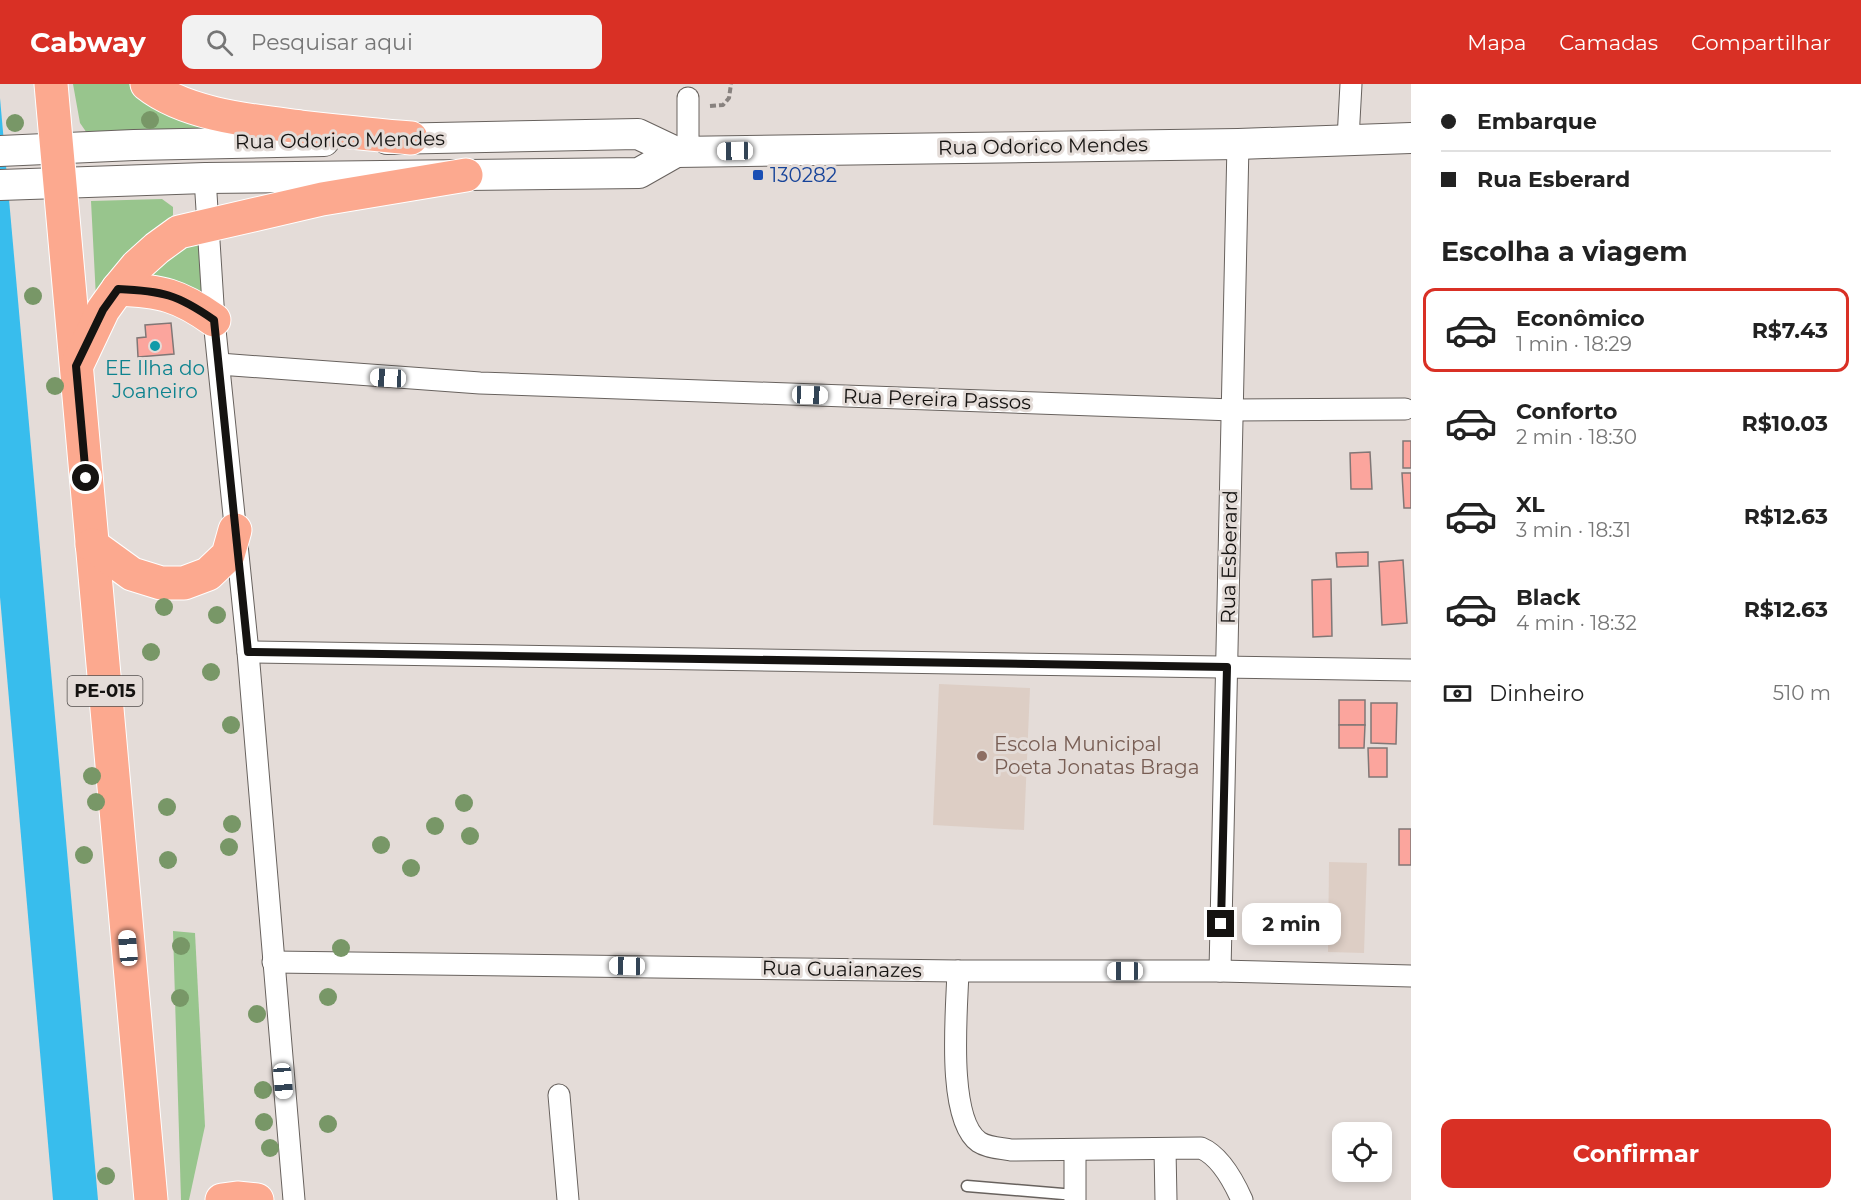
<!DOCTYPE html>
<html lang="pt">
<meta charset="utf-8">
<style>
body{margin:0;font-family:Montserrat,sans-serif;background:#f2f2f2;color:#222;height:100vh;display:flex;flex-direction:column;font-size:22px;white-space:nowrap}
*{box-sizing:border-box;margin:0}
p{font-size:20px;color:#767676}
.icon{flex:none;width:33px;height:33px;fill:none;stroke:currentColor;stroke-width:2;stroke-linecap:round;stroke-linejoin:round}
.map{position:relative;flex:1;overflow:hidden}
.details{display:flex;flex-direction:column;background:#fff;width:450px}
.details>*{flex:none}
.guide{display:grid;align-content:center;height:132px;padding:0 30px;background:#fff}
.tools{position:absolute;left:1332px;top:1038px;display:grid;gap:12px}
.tools a{display:grid;place-items:center;width:60px;height:60px;border-radius:12px;background:#fff;box-shadow:0 3px 9px #0003;font-size:30px}
.end{position:absolute;width:27px;height:27px;margin:-14px;border:8px solid #151311;background:#fff;box-shadow:0 0 0 3px #fff}
.from{border-radius:50%}
.bubble{position:absolute;height:42px;border-radius:12px;background:#fff;box-shadow:0 3px 9px #0003;font-size:20px;font-weight:700;line-height:42px;text-align:center}
.car{position:absolute;width:18px;height:36px;margin:-18px -9px;border-radius:8px;box-shadow:0 0 4px 2px #0007;background:linear-gradient(#fff 24%,#345 0 40%,#fff 0 76%,#345 0 86%,#fff 0)}
.guide b{display:flex;align-items:center;gap:21px;height:57px;font-size:22px}
.guide b+b{border-top:2px solid #e0e0e0}
.guide i{width:15px;height:15px;background:#222}
ul{padding:0;list-style:none}
li{display:flex;align-items:center;gap:18px;height:84px;margin:0 12px 9px;padding:0 18px;border:3px solid transparent;border-radius:12px}
li div{flex:1}
li b{display:block;font-size:22px}
li em{font-style:normal;font-weight:700}
li.selected{border-color:#d93025}
li>.icon{width:54px;height:54px;stroke-width:1.5}
h2{padding:0 30px;font-size:27px;line-height:72px}
.pay{display:flex;align-items:center;gap:15px;height:66px;padding:0 30px;font-size:22px}
.pay p{margin-inline-start:auto}
.primary-button{display:flex;gap:12px;margin-top:auto;padding:12px 30px}
.primary-button a{flex:1;height:69px;border-radius:12px;background:#d93025;color:#fff;font-size:24px;font-weight:700;line-height:69px;text-align:center}
header{display:flex;align-items:center;gap:36px;box-sizing:border-box;height:84px;padding:0 30px;background:#d93025;color:#fff}
header strong{font-size:28px}
nav{display:flex;gap:33px;margin-inline-start:auto;font-size:21px}
.search{width:420px;height:54px;background:#f2f2f2;display:flex;align-items:center;gap:15px;box-sizing:border-box;padding:0 21px;border-radius:12px;color:#767676;font-size:22px}
main{display:flex;flex:1;min-height:0}
.map>svg:first-child{display:block}
.built{fill:#ddcec5}
.green{fill:#98c58d}
.water{fill:#38bded}
.building{fill:#fba59d;stroke:#807776;stroke-width:1.5}
.lines{fill:none;stroke-linecap:round;stroke-linejoin:round}
.lane-casing{stroke:#68625e;stroke-width:13}
.street-casing{stroke:#68625e;stroke-width:23}
.secondary-casing{stroke:#68625e;stroke-width:32}
.highway-casing{stroke:#fff;stroke-width:35}
.path{stroke:#88827f;stroke-width:4;stroke-dasharray:6 3;stroke-linecap:butt}
.lane{stroke:#fff;stroke-width:10}
.street{stroke:#fff;stroke-width:21}
.secondary{stroke:#fff;stroke-width:30}
.highway{stroke:#fca98f;stroke-width:33}
.tree{fill:#789767}
.route{stroke:#151311;stroke-width:8}
.transit-dot{fill:#1a4fb4;stroke:#e4dcd8;stroke-width:2}
.culture-dot{fill:#0f9aa8;stroke:#e4dcd8;stroke-width:2}
.education-dot{fill:#8d6e63;stroke:#e4dcd8;stroke-width:2}
.labels{text-anchor:middle;dominant-baseline:central;stroke-width:6;stroke-linejoin:round;paint-order:stroke}
.shield{fill:#e4dcd8;stroke:#534f4d;stroke-width:1.5}
.shield-label{font-size:18px;font-weight:bold;fill:#151311}
.street-label{font-size:20px;fill:#151311;stroke:#e4dcd8}
.transit-label{font-size:20px;fill:#164399;stroke:#e4dcd8;text-anchor:start}
.culture-label{font-size:20px;fill:#0d838f;stroke:#e4dcd8}
.education-label{font-size:20px;fill:#785e54;stroke:#e4dcd8;text-anchor:start}
</style>
<header>
<strong>Cabway</strong>
<div class="search"><svg class="icon" aria-label="search" viewBox="0 0 24 24"><circle cx="10" cy="10" r="6"/><path d="M15 15l6 6"/></svg>Pesquisar aqui</div>
<nav><a>Mapa</a><a>Camadas</a><a>Compartilhar</a></nav>
</header>
<main>
<div class="map">
<svg width="1411" height="1116" viewBox="0 0 1411 1116">
<rect width="100%" height="100%" fill="#e4dcd8"/>
<g class="built">
<path d="M939 600 1030 604 1024 746 933 741Z"/>
<path d="M1329 778 1367 779 1364 869 1328 868Z"/>
</g>
<g class="green">
<path d="M73 0H129L143 11 224 46 89 52 80 39Z"/>
<path d="M162 115 173 123V131L158 144 96 214 91 117Z"/>
<path d="M196 149 201 165 207 210 136 198Z"/>
<path d="M173 847 195 849 205 1042 189 1116H181Z"/>
</g>
<path class="water" d="M0 14 98 1116H53L0 513Z"/>
<g class="building">
<path d="M171 239 174 270 138 273 137 254 146 253 145 241Z"/>
<rect x="1403" y="357" width="8" height="27"/>
<path d="M1370 368 1372 405H1351L1350 369Z"/>
<path d="M1402 389H1411V424H1404Z"/>
<path d="M1368 468V482L1337 483 1336 469Z"/>
<path d="M1403 476 1407 539 1382 541 1379 478Z"/>
<path d="M1331 495 1332 552 1313 553 1312 496Z"/>
<rect x="1339" y="616" width="26" height="25"/>
<path d="M1371 619H1397L1396 660 1371 659Z"/>
<path d="M1339 641H1365L1364 664H1339Z"/>
<path d="M1368 664H1387V693H1369Z"/>
<rect x="1399" y="745" width="12" height="36"/>
</g>
<g class="lines">
<defs>
<path id="lane" d="M967 1102 1075 1111"/>
<g id="street">
<path d="M688 14V67"/>
<path d="M1348 55 1351 0"/>
<path d="M205 94 214 236 248 568 294 1116"/>
<path d="M219 280 480 299 1233 326 1405 325"/>
<path d="M248 568 1411 586"/>
<path d="M273 878 958 887H1220L1411 892"/>
<path d="M958 887C957 924 946 1035 979 1058 988 1064 1001 1064 1011 1066L1201 1064C1220 1072 1234 1098 1242 1116"/>
<path d="M1220 887 1238 60"/>
<path d="M559 1011 568 1116"/>
<path d="M1075 1066V1116"/>
<path d="M1165 1066 1166 1116"/>
</g>
<g id="secondary">
<path d="M387 55 638 50 676 68 1238 60 1411 54"/>
<path d="M0 67 134 61 324 57"/>
<path d="M0 101 205 94 639 89 676 68"/>
</g>
<g id="highway">
<path d="M51 0 151 1116"/>
<path d="M147 0C186 31 253 37 301 43 338 47 375 51 411 54"/>
<path d="M118 205C161 207 179 211 214 236"/>
<path d="M77 281 103 226 118 205 137 182 157 164 179 148 322 115 466 91"/>
<path d="M92 461 132 490 161 499H184L208 490 228 471 235 446"/>
<path d="M222 1116 237 1114 257 1116"/>
</g>
</defs>
<use href="#lane" class="lane-casing"/>
<use href="#street" class="street-casing"/>
<use href="#secondary" class="secondary-casing"/>
<use href="#highway" class="highway-casing"/>
<path class="path" d="M710 22 723 21 729 14 731 0"/>
<use href="#lane" class="lane"/>
<use href="#street" class="street"/>
<use href="#secondary" class="secondary"/>
<use href="#highway" class="highway"/>
</g>
<g class="tree">
<circle cx="150" cy="36" r="9"/>
<circle cx="15" cy="39" r="9"/>
<circle cx="33" cy="212" r="9"/>
<circle cx="55" cy="302" r="9"/>
<circle cx="164" cy="523" r="9"/>
<circle cx="217" cy="531" r="9"/>
<circle cx="151" cy="568" r="9"/>
<circle cx="211" cy="588" r="9"/>
<circle cx="231" cy="641" r="9"/>
<circle cx="92" cy="692" r="9"/>
<circle cx="96" cy="718" r="9"/>
<circle cx="464" cy="719" r="9"/>
<circle cx="167" cy="723" r="9"/>
<circle cx="232" cy="740" r="9"/>
<circle cx="435" cy="742" r="9"/>
<circle cx="470" cy="752" r="9"/>
<circle cx="381" cy="761" r="9"/>
<circle cx="229" cy="763" r="9"/>
<circle cx="84" cy="771" r="9"/>
<circle cx="168" cy="776" r="9"/>
<circle cx="411" cy="784" r="9"/>
<circle cx="181" cy="862" r="9"/>
<circle cx="341" cy="864" r="9"/>
<circle cx="328" cy="913" r="9"/>
<circle cx="180" cy="914" r="9"/>
<circle cx="257" cy="930" r="9"/>
<circle cx="263" cy="1006" r="9"/>
<circle cx="264" cy="1038" r="9"/>
<circle cx="328" cy="1040" r="9"/>
<circle cx="270" cy="1064" r="9"/>
<circle cx="106" cy="1092" r="9"/>
</g>
<g class="lines">
<path class="route" d="M86 394 76 282 103 226 118 205C162 207 177 210 214 236L248 568 1227 583 1221 840"/>
</g>
<rect class="transit-dot" x="752" y="85" width="12" height="12" rx="3"/>
<circle class="culture-dot" cx="155" cy="262" r="6"/>
<circle class="education-dot" cx="982" cy="672" r="6"/>
<g class="labels">
<rect class="shield" x="67.5" y="592" width="75" height="30" rx="4.5"/>
<g class="shield-label">
<text x="105" y="607">PE-015</text>
</g>
<g class="street-label">
<text transform="translate(340 56) rotate(-1)">Rua Odorico Mendes</text>
<text transform="translate(1043 62) rotate(-1)">Rua Odorico Mendes</text>
<text transform="translate(937 315) rotate(2)">Rua Pereira Passos</text>
<text transform="translate(1229 473) rotate(-89)">Rua Esberard</text>
<text transform="translate(842 885) rotate(1)">Rua Guaianazes</text>
</g>
<g class="transit-label">
<text x="770" y="91">130282</text>
</g>
<g class="culture-label">
<text x="155" y="284">EE Ilha do<tspan x="155" dy="23">Joaneiro</tspan></text>
</g>
<g class="education-label">
<text x="994" y="660">Escola Municipal<tspan x="994" dy="23">Poeta Jonatas Braga</tspan></text>
</g>
</g>
</svg>
<div class="tools">
<a><svg class="icon" aria-label="locate" viewBox="0 0 24 24"><circle cx="12" cy="12" r="6"/><path d="M12 2v4M12 18v4M2 12h4M18 12h4"/></svg></a>
</div>
<i class="end from" style="left:86px;top:394px"></i>
<i class="end" style="left:1221px;top:840px"></i>
<div class="bubble" style="left:1242px;top:819px;width:99px">2 min</div>
<i class="car" style="left:735px;top:67px;rotate:269deg"></i>
<i class="car" style="left:388px;top:294px;rotate:273deg"></i>
<i class="car" style="left:810px;top:311px;rotate:92deg"></i>
<i class="car" style="left:128px;top:864px;rotate:355deg"></i>
<i class="car" style="left:627px;top:882px;rotate:271deg"></i>
<i class="car" style="left:1125px;top:887px;rotate:270deg"></i>
<i class="car" style="left:283px;top:997px;rotate:175deg"></i>
</div>
<section class="details">
<div class="guide">
<b><i class="from"></i>Embarque</b>
<b><i></i>Rua Esberard</b>
</div>
<h2>Escolha a viagem</h2>
<ul>
<li class="selected"><svg class="icon" aria-label="car" viewBox="0 0 24 24"><path d="M5 17H2v-5l4-1 3-4h7l3 4 3 1v5h-3M9 17h6M6 11h13"/><circle cx="7" cy="17" r="2"/><circle cx="17" cy="17" r="2"/></svg><div><b>Econômico</b><p>1 min · 18:29</p></div><em>R$7.43</em></li>
<li><svg class="icon" aria-label="car" viewBox="0 0 24 24"><path d="M5 17H2v-5l4-1 3-4h7l3 4 3 1v5h-3M9 17h6M6 11h13"/><circle cx="7" cy="17" r="2"/><circle cx="17" cy="17" r="2"/></svg><div><b>Conforto</b><p>2 min · 18:30</p></div><em>R$10.03</em></li>
<li><svg class="icon" aria-label="car" viewBox="0 0 24 24"><path d="M5 17H2v-5l4-1 3-4h7l3 4 3 1v5h-3M9 17h6M6 11h13"/><circle cx="7" cy="17" r="2"/><circle cx="17" cy="17" r="2"/></svg><div><b>XL</b><p>3 min · 18:31</p></div><em>R$12.63</em></li>
<li><svg class="icon" aria-label="car" viewBox="0 0 24 24"><path d="M5 17H2v-5l4-1 3-4h7l3 4 3 1v5h-3M9 17h6M6 11h13"/><circle cx="7" cy="17" r="2"/><circle cx="17" cy="17" r="2"/></svg><div><b>Black</b><p>4 min · 18:32</p></div><em>R$12.63</em></li>
</ul>
<div class="pay"><svg class="icon" aria-label="cash" viewBox="0 0 24 24"><path d="M3 7h18v10H3z"/><circle cx="12" cy="12" r="2"/></svg>Dinheiro<p>510 m</p></div>
<div class="primary-button"><a>Confirmar</a></div>
</section>
</main>
